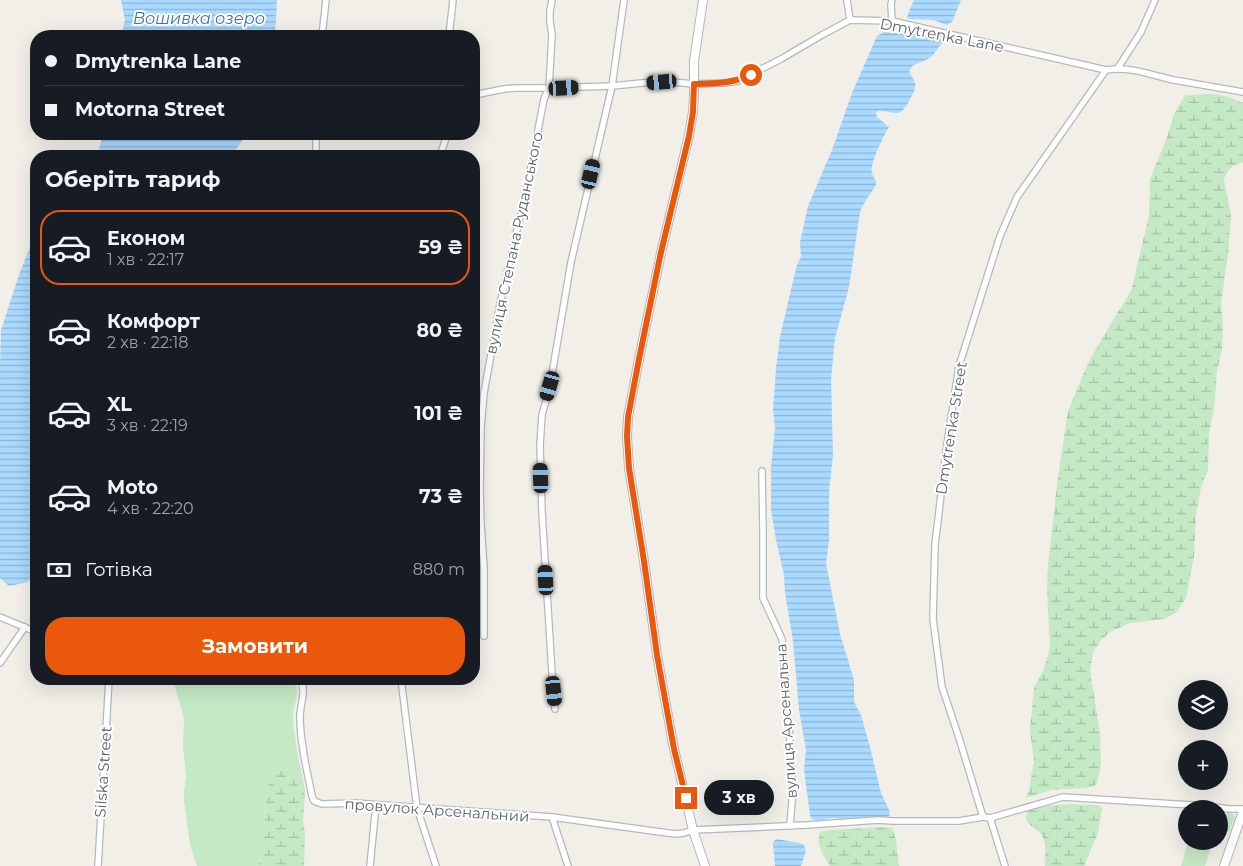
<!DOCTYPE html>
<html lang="uk">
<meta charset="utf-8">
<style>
body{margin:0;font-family:Montserrat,sans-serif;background:#20242c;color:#f1f3f6;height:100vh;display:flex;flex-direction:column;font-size:19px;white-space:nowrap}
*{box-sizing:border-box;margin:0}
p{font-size:16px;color:#9ea1a6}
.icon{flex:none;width:28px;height:28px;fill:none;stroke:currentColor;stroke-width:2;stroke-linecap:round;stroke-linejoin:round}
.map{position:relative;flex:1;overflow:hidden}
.panel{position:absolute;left:30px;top:150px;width:450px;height:535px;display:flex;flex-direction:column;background:#171b24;border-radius:20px;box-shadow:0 5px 20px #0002}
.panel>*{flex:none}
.banner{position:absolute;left:30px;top:30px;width:450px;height:110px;border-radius:20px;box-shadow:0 5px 20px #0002;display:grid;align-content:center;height:110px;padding:0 15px;background:#171b24}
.fabs{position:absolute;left:1178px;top:680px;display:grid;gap:10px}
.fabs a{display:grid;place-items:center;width:50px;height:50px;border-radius:50%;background:#171b24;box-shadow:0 5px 20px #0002;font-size:25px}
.end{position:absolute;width:22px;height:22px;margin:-11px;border:6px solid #ea580c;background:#fff;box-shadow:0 0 0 2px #fff}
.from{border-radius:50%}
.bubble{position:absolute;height:35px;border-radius:18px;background:#171b24;box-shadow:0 5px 20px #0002;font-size:16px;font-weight:700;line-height:35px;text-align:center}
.car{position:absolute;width:15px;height:30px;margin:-15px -8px;border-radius:6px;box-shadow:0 0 4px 1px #0007;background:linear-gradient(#222 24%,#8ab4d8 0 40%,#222 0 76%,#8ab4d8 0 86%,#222 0)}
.banner b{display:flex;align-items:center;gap:18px;height:48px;font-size:19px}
.banner b+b{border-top:1px solid #363941}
.banner i{width:12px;height:12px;background:#f1f3f6}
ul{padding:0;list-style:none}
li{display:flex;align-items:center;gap:15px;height:75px;margin:0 10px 8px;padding:0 5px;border:2px solid transparent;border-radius:20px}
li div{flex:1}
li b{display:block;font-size:19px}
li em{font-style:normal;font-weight:700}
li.on{border-color:#ea580c}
li>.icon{width:45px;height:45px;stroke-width:1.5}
h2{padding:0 15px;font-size:22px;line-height:60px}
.pay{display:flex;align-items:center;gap:12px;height:55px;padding:0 15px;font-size:19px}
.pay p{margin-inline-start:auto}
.cta{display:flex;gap:10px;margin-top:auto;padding:10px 15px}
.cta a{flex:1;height:58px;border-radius:20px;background:#ea580c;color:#fff;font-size:20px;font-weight:700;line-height:58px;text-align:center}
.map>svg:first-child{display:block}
.green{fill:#c5e8c5}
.wetland{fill:url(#wetland-marsh)}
.water{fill:url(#water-rules)}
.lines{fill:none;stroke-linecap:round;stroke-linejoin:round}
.minor-casing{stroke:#b5b8bc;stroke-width:8}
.tertiary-casing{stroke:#b5b8bc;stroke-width:10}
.minor{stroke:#fff;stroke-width:5.5}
.tertiary{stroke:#fff;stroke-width:8}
.route{stroke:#ea580c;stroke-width:6}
.labels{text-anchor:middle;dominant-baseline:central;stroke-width:4;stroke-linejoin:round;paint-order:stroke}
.street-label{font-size:15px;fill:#5f6368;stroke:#fff}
.water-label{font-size:16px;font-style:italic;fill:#4174aa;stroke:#fff}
</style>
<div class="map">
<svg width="1243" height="866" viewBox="0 0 1243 866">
<defs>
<pattern id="wetland-marsh" width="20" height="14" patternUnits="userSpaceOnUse" patternTransform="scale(1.25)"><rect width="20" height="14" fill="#c5e8c5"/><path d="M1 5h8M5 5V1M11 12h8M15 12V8" fill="none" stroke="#a3c0a4"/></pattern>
<pattern id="water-rules" width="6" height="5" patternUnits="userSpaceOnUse" patternTransform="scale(1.25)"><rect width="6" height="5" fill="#aadaff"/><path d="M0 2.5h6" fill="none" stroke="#8eb4d2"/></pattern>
</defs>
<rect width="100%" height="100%" fill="#f1efe8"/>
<g class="green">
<path d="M173 679H292C302 691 294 702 293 716 293 722 294 729 295 735 297 754 301 771 305 789V794L297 782 272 774 266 795 265 822 260 849 259 866H197L190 845 184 801V792L186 776 183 747 184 719Z"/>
<path d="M1229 813 1233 814 1235 817 1229 831 1219 834V819Z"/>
<path d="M1188 841H1213L1205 866H1181Z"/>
</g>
<g class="wetland">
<path d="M1216 94 1228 97 1243 103V162L1233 166 1227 172 1224 180 1231 215 1228 255 1221 303 1223 327 1222 349 1217 372 1214 408 1209 434 1208 470 1201 487 1196 514 1194 556 1186 598 1176 613 1164 619 1130 623 1110 632 1100 641 1093 653 1090 671 1100 732 1101 766 1097 783 1094 786 1086 788 1051 790 1026 798 1029 790 1034 762 1030 730 1034 687 1044 669 1050 647 1047 590 1048 564 1058 477 1068 411 1088 363 1116 315 1127 298 1132 288 1149 215 1150 179 1166 140 1175 112 1185 95Z"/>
<path d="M277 769C290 773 298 783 305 794L303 821 305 834 304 866H259L260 849 265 822 266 795 272 774 274 770Z"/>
<path d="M1071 804 1095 805 1100 806 1102 808 1098 833 1084 866H1045C1044 855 1048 844 1041 834 1035 826 1024 825 1026 813 1035 805 1058 805 1071 804Z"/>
<path d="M876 827 892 828 896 840 899 866H830C824 855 814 843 821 831 839 829 858 829 876 827Z"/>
</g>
<g class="water">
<path d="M121 0H277L275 36H121L125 20Z"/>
<path d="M914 0H961L952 22 947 25 933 20 909 19 907 17 910 9Z"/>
<path d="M884 32 938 36 942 38 943 42C937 48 934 57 926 60 918 64 912 63 909 72 911 75 914 79 915 83 917 89 905 112 898 113 892 114 885 110 878 111L876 113 877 117 889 127C884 135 869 165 872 174 872 174 876 181 876 181V185L863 205 860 212 849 287 835 338 831 379 833 455 829 491V540L826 563 840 634 854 680V702L861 715 870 747 881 793 890 812 889 816 885 817 848 819 831 818 816 821 812 819 810 815 804 770 806 750 799 710 793 641 785 593 784 575 776 540 771 509V468L775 428 773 410 776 368 780 337 796 268 801 256 800 243 808 206 832 150 852 93 877 36Z"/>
<path d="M103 134H247L231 156H97Z"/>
<path d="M36 232V567L28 582 9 586 0 578V368L1 330 19 275Z"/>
<path d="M777 839C785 841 799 842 804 845L806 851 801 866H775L773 843 774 841Z"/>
</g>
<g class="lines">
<defs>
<g id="minor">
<path d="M847 0 850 20"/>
<path d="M892 21 891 5 892 0"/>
<path d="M322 36 326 0"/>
<path d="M449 36 453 0"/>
<path d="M1118 68 1141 32 1155 0"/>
<path d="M474 95 504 89 515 88H549L612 86 662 81 694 84 724 83 738 81 781 59 822 35 850 20 892 21 1106 70C1130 66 1151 75 1174 80 1197 84 1220 88 1243 92"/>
<path d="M316 156V134"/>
<path d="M440 156 445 141 446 134"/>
<path d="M762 471 763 531V598L782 639 789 727 793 789 790 826"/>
<path d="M0 617 36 632"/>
<path d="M484 636V568L481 525 480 489 481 427 484 393 500 304 528 182 544 99 549 88 552 34 550 22V11L552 0"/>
<path d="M0 663 25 627"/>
<path d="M300 679C307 691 300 703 300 717 300 743 307 770 312 796L314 801 322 804 355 803 552 817 675 834 684 833 693 830 807 825 878 820 893 821H959L983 817 990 818 1063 797 1207 806 1229 809H1243"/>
<path d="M401 679 417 808 436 866"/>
<path d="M555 709 552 673 542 512 540 445 542 415 550 386 571 262 612 86 624 0"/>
<path d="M552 817 568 866"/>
<path d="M983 817 960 741 942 687 933 619 935 545 947 444 959 366 1000 236 1017 197 1106 70"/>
<path d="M990 818 1005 866"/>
<path d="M98 866 109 679"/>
<path d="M370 866 376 805"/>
</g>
<g id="tertiary">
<path d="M703 0 694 61V96L693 112 689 135 661 253 639 359 628 417 627 437 629 468 644 561 657 655 674 749 693 830 705 866"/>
<path d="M1224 866 1243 811"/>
</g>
</defs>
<use href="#minor" class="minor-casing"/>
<use href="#tertiary" class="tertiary-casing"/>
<use href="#minor" class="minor"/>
<use href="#tertiary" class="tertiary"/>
</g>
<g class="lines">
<path class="route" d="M686 798 674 749 657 655 644 561 629 468 627 437 628 417 639 359 661 252 689 136 693 112 694 84C716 83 731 84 751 75"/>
</g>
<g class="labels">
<g class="street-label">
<text transform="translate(942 35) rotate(11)">Dmytrenka Lane</text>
<text transform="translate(514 243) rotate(-78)">вулиця Степана Руданського</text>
<text transform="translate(951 428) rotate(-81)">Dmytrenka Street</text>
<text transform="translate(786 721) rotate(-94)">вулиця Арсенальна</text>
<text transform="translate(103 772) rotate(-86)">Silska Street</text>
<text transform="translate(437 810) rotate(4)">провулок Арсенальний</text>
</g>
<g class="water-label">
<text x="199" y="18">Вошивка озеро</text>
</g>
</g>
</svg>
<div class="fabs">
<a><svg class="icon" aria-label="layers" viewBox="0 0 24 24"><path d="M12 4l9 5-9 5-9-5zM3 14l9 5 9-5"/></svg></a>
<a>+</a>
<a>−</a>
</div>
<i class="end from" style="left:751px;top:75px"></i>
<i class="end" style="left:686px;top:798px"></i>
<div class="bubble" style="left:704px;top:780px;width:70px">3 хв</div>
<i class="car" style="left:662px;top:82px;rotate:265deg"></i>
<i class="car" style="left:564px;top:88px;rotate:87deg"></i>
<i class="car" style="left:591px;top:174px;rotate:13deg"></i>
<i class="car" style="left:550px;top:386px;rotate:196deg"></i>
<i class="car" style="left:541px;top:478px;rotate:358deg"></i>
<i class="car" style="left:546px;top:580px;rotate:357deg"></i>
<i class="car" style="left:554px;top:691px;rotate:174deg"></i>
<div class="banner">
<b><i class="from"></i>Dmytrenka Lane</b>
<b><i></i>Motorna Street</b>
</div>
<section class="panel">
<h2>Оберіть тариф</h2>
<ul>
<li class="on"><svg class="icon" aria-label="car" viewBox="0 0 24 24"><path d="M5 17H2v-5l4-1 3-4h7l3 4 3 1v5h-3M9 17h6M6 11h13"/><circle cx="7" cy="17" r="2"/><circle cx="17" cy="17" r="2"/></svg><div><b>Економ</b><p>1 хв · 22:17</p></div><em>59 ₴</em></li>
<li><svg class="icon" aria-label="car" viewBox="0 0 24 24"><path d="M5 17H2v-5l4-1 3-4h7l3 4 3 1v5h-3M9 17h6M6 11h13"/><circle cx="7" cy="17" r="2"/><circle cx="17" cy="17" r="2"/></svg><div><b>Комфорт</b><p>2 хв · 22:18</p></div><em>80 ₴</em></li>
<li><svg class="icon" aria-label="car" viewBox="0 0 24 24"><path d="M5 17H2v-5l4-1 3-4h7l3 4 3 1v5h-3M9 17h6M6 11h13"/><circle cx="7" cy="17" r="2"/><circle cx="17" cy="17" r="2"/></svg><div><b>XL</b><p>3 хв · 22:19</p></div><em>101 ₴</em></li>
<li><svg class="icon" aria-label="car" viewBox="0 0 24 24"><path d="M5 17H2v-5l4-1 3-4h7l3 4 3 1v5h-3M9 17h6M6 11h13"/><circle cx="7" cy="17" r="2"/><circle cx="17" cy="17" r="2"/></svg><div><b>Moto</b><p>4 хв · 22:20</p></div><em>73 ₴</em></li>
</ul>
<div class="pay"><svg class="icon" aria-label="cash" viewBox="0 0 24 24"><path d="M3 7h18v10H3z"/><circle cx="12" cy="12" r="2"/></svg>Готівка<p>880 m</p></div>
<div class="cta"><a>Замовити</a></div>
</section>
</div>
